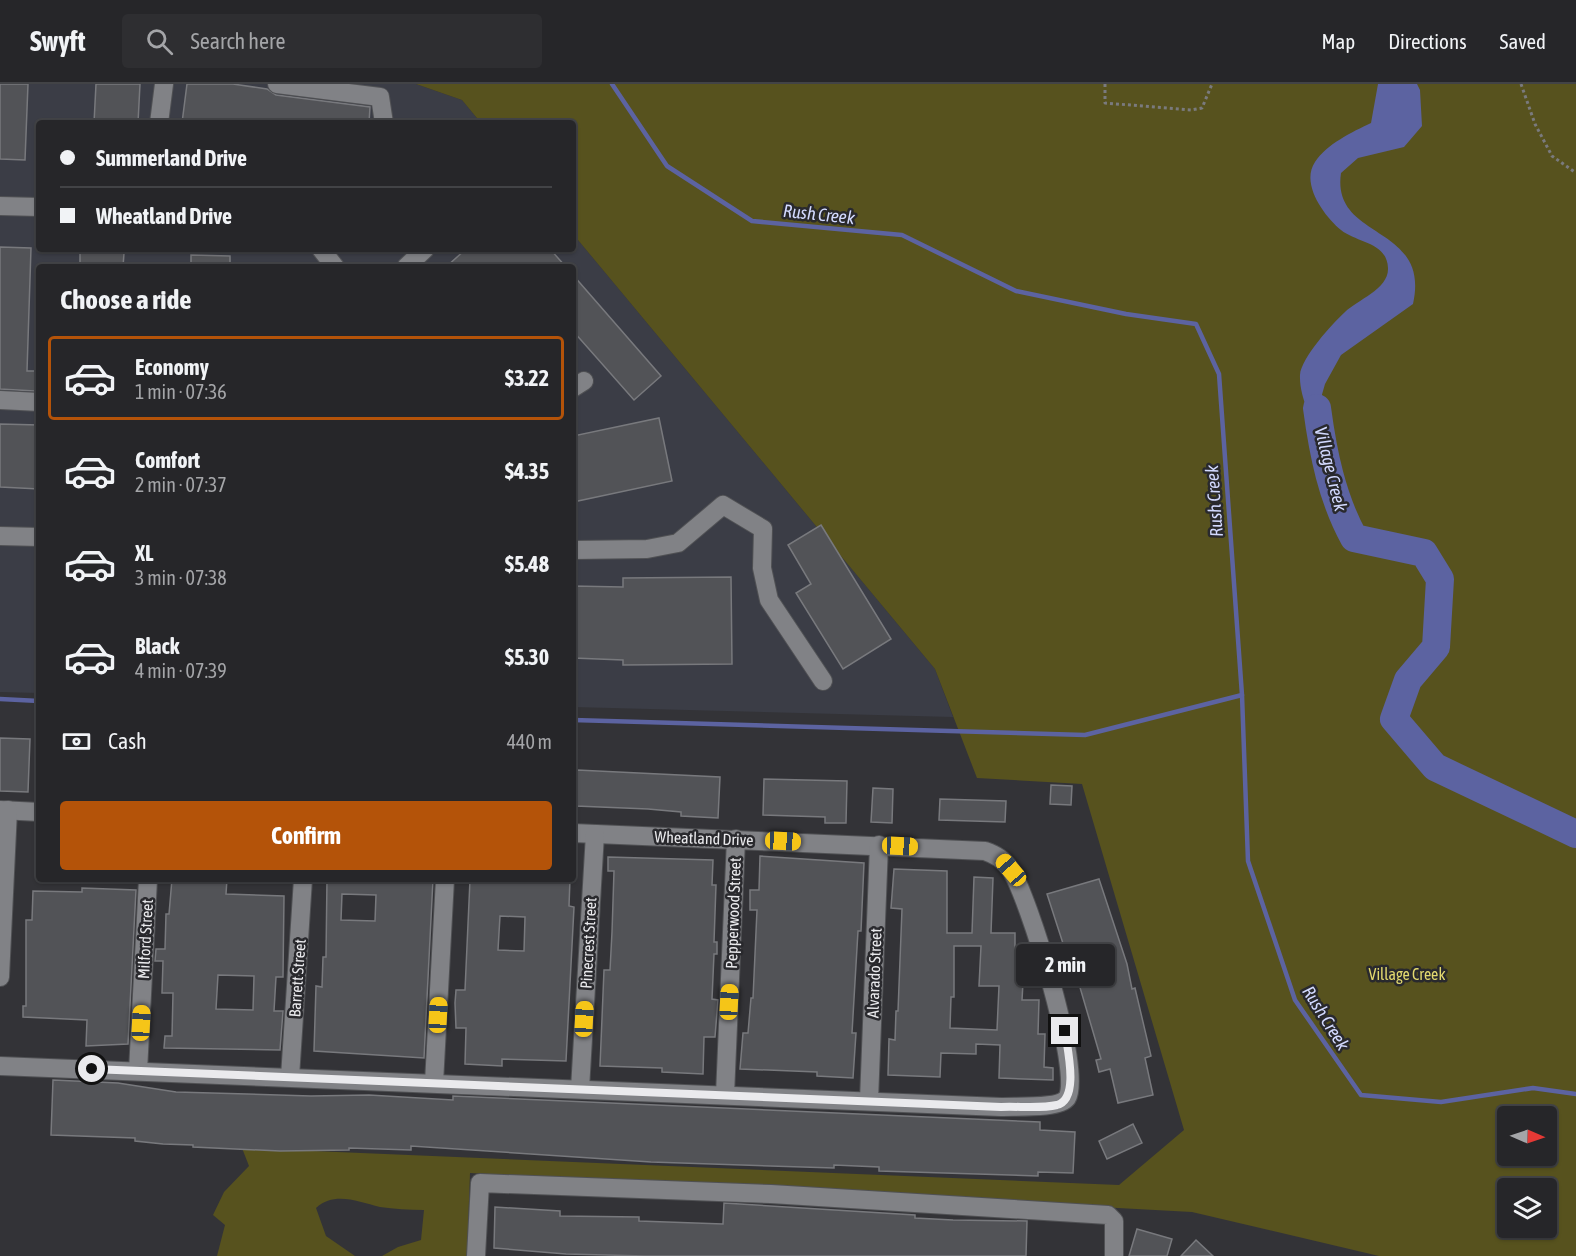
<!DOCTYPE html>
<meta charset="utf-8">
<style>
body{margin:0;font-family:"Asap Condensed",sans-serif;background:#2e2e31;color:#f1f3f6;height:100vh;display:flex;flex-direction:column;font-size:22px;white-space:nowrap}
*{box-sizing:border-box;margin:0}
p{font-size:20px;color:#a4a5a8}
.icon{flex:none;width:33px;height:33px;fill:none;stroke:currentColor;stroke-width:2;stroke-linecap:round;stroke-linejoin:round}
.map{position:relative;flex:1;overflow:hidden}
.sheet{position:absolute;left:36px;top:180px;width:540px;height:618px;display:flex;flex-direction:column;background:#262629;border-radius:6px;box-shadow:0 2px 4px #0004,0 0 0 2px #424346}
.sheet>*{flex:none}
.hud{position:absolute;left:36px;top:36px;width:540px;height:132px;border-radius:6px;box-shadow:0 2px 4px #0004,0 0 0 2px #424346;display:grid;align-content:center;height:132px;padding:0 24px;background:#262629}
.needle{width:39px;rotate:92deg}
.tools{position:absolute;left:1497px;top:1022px;display:grid;gap:12px}
.tools a{display:grid;place-items:center;width:60px;height:60px;border-radius:6px;background:#262629;box-shadow:0 2px 4px #0004,0 0 0 2px #424346;font-size:30px}
.end{position:absolute;width:27px;height:27px;margin:-14px;border:8px solid #eaeaed;background:#111;box-shadow:0 0 0 3px #111}
.from{border-radius:50%}
.bubble{position:absolute;height:42px;border-radius:6px;background:#262629;box-shadow:0 2px 4px #0004,0 0 0 2px #424346;font-size:20px;font-weight:700;line-height:42px;text-align:center}
.car{position:absolute;width:18px;height:36px;margin:-18px -9px;border-radius:8px;box-shadow:0 0 4px 2px #0007;background:linear-gradient(#f5c518 24%,#345 0 40%,#f5c518 0 76%,#345 0 86%,#f5c518 0)}
.hud b{display:flex;align-items:center;gap:21px;height:57px;font-size:22px}
.hud b+b{border-top:2px solid #424346}
.hud i{width:15px;height:15px;background:#f1f3f6}
ul{padding:0;list-style:none}
li{display:flex;align-items:center;gap:18px;height:84px;margin:0 12px 9px;padding:0 12px;border:3px solid transparent;border-radius:6px}
li div{flex:1}
li b{display:block;font-size:22px}
li em{font-style:normal;font-weight:700}
li.on{border-color:#b45309}
li>.icon{width:54px;height:54px;stroke-width:1.5}
h2{padding:0 24px;font-size:27px;line-height:72px}
.pay{display:flex;align-items:center;gap:15px;height:66px;padding:0 24px;font-size:22px}
.pay p{margin-inline-start:auto}
.primary-button{display:flex;gap:12px;margin-top:auto;padding:12px 24px}
.primary-button a{flex:1;height:69px;border-radius:6px;background:#b45309;color:#fff;font-size:24px;font-weight:700;line-height:69px;text-align:center}
header{display:flex;align-items:center;gap:36px;box-sizing:border-box;height:84px;padding:0 30px;background:#262629;border-bottom:2px solid #424346}
header strong{font-size:28px}
nav{display:flex;gap:33px;margin-inline-start:auto;font-size:21px}
.search{width:420px;height:54px;background:#2e2e31;display:flex;align-items:center;gap:15px;box-sizing:border-box;padding:0 21px;border-radius:6px;color:#a4a5a8;font-size:22px}
.map>svg:first-child{display:block}
.built{fill:#3b3d46}
.green{fill:#57521e;fill-rule:evenodd}
.water{fill:#5c63a1}
.lines{fill:none;stroke-linecap:round;stroke-linejoin:round}
.stream{stroke:#5c63a1;stroke-width:4.5}
.river{stroke:#5c63a1;stroke-width:28}
.building{fill:#525357;stroke:#78797d;stroke-width:1.5;fill-rule:evenodd}
.minor-casing{stroke:#505154;stroke-width:20}
.path{stroke:#7a7a7e;stroke-width:3;stroke-dasharray:3 3;stroke-linecap:butt}
.minor{stroke:#818286;stroke-width:18}
.route{stroke:#eaeaed;stroke-width:8}
.labels{text-anchor:middle;dominant-baseline:central;stroke-width:5;stroke-linejoin:round;paint-order:stroke}
.street-label{font-size:16px;fill:#eaeaed;stroke:#29292d}
.park-label{font-size:16px;fill:#e3d96f;stroke:#29292d}
.water-label{font-size:18px;font-style:italic;fill:#d3daff;stroke:#29292d}
</style>
<header>
<strong>Swyft</strong>
<div class="search"><svg class="icon" aria-label="search" viewBox="0 0 24 24"><circle cx="10" cy="10" r="6"/><path d="M15 15l6 6"/></svg>Search here</div>
<nav><a>Map</a><a>Directions</a><a>Saved</a></nav>
</header>
<div class="map">
<svg width="1576" height="1172" viewBox="0 0 1576 1172">
<rect width="100%" height="100%" fill="#333337"/>
<path class="built" d="M0 0H416L462 16 481 39H39V165H573V150L935 585 953 633 573 623V183H39V609L0 608Z"/>
<path class="green" d="M416 0H1576V1172H1379L1192 1128 470 1089 467 1172H382L398 1163 421 1156 424 1126C409 1126 394 1125 380 1123 358 1118 335 1107 316 1124L326 1152 355 1172H217L225 1141 213 1131 224 1108 249 1082 242 1064 1119 1101 1184 1046 1082 700 977 694 935 585 573 150V39H481L462 16ZM1508 1032H1546V1071H1508ZM1508 1104H1546V1143H1508Z"/>
<path class="water" d="M1378 0H1417L1420 6 1422 42 1404 63 1358 74 1341 89C1331 157 1431 139 1413 220L1341 271 1325 300 1319 321 1322 361C1314 340 1299 314 1300 291 1301 274 1332 240 1345 228 1357 216 1389 205 1388 184 1387 158 1357 159 1341 146 1325 133 1300 100 1315 78 1327 60 1352 48 1371 39Z"/>
<g class="lines">
<g class="stream">
<path d="M612 0 667 82 752 137 902 151 1016 207 1126 230 1196 240 1219 290 1242 611 1248 777 1295 916 1361 1011 1441 1018 1533 1004 1576 1010"/>
<path d="M0 615 39 617"/>
<path d="M573 636 1085 651 1242 611"/>
</g>
<path class="river" d="M1317 324C1323 369 1332 414 1354 454L1424 469 1440 495 1436 563 1408 596 1394 635 1435 683 1576 750"/>
</g>
<g class="building">
<path d="M0 0H28L25 76 0 75Z"/>
<path d="M96 0H140L138 39H94Z"/>
<path d="M187 0H233L267 5 276 11 370 23 369 39H182Z"/>
<path d="M0 163 31 164 27 287H36L35 307 0 305Z"/>
<path d="M466 165H550L566 183H446Z"/>
<path d="M80 167 124 169 123 183H80Z"/>
<path d="M191 171 230 172V183H191Z"/>
<path d="M573 191 661 292 634 316 573 247Z"/>
<path d="M659 334 672 397 573 418V352Z"/>
<path d="M0 340 39 341V405L0 403Z"/>
<path d="M821 441 891 555 843 585 796 509 811 500 788 461Z"/>
<path d="M731 493 732 580 623 581V576L573 574V502L623 503V494Z"/>
<path d="M0 654 30 655 28 708 0 707Z"/>
<path d="M577 686 720 693 718 734 681 732V728L648 725 576 722Z"/>
<path d="M764 695 847 697 846 739H825V733L763 731Z"/>
<path d="M1051 701 1072 702 1071 721 1050 720Z"/>
<path d="M873 704 893 705 892 739 871 738Z"/>
<path d="M940 715 1006 717 1005 738 939 736Z"/>
<path d="M760 772 864 779 861 847H858L852 949H856L853 994 817 992V988L740 985 743 949H748L751 914H753L757 826H750V806H759Z"/>
<path d="M608 773 713 776 712 801H716L714 858H717V870H714L712 915 718 916 717 928 715 953H704L703 990 662 988V984L600 982 604 886H610L612 848 614 787H608Z"/>
<path d="M894 785 947 787V849H972L974 793 993 794 991 849H1015V881H1024L1022 916H1039L1038 950H1045L1044 983 1053 984V996L999 994 1000 961 976 960V970L941 969 940 993 888 991 889 955 895 956 896 927H898L902 825 891 824ZM954 862H981L979 902H999L997 946 950 944 951 913H954Z"/>
<path d="M172 795H227L226 810 284 812 283 893H276L274 927H283L280 966 164 964 165 952H172L173 909H162L163 877H155L156 865H165L166 830H169ZM218 891 254 892 253 926 216 925Z"/>
<path d="M327 795H433L424 974 314 967 316 902 322 903 323 873H326ZM342 810 376 811 375 837 341 836Z"/>
<path d="M529 795H570L569 822 574 823 566 977 502 975V982L465 980 466 944H456L455 919 456 906H465L470 796 529 798ZM500 832 525 833 524 867 498 866Z"/>
<path d="M1099 795 1127 880 1132 905 1135 904 1151 972 1145 974 1153 1011 1118 1019 1110 985 1099 988 1096 976 1101 975 1079 900H1076L1072 877 1069 878 1047 810Z"/>
<path d="M82 804 136 806 128 960 86 962 87 936 23 933V922H26V836H32L33 807 82 808Z"/>
<path d="M53 996 118 999 176 1008 311 1012 369 1011 453 1016V1012L1040 1038V1046L1075 1048 1073 1089 1038 1088V1092L879 1087V1083L834 1081V1084L651 1078 411 1062V1066L349 1064V1066L280 1067 193 1063V1061L163 1060 135 1057V1054L51 1051Z"/>
<path d="M1133 1040 1142 1059 1107 1075 1099 1057Z"/>
<path d="M724 1119 915 1131V1134L953 1136 1027 1137 1026 1172H645L566 1170 494 1164 495 1123 560 1127V1132L639 1133V1137L723 1140Z"/>
<path d="M1137 1145 1172 1155 1167 1172H1129Z"/>
<path d="M1196 1156 1213 1172H1181Z"/>
</g>
<g class="lines">
<defs>
<g id="minor">
<path d="M277 0 380 13 384 39"/>
<path d="M159 39 164 0"/>
<path d="M0 122 39 123"/>
<path d="M321 165 335 183"/>
<path d="M406 183 425 165"/>
<path d="M573 304 584 297"/>
<path d="M0 316 39 318"/>
<path d="M0 452 39 453"/>
<path d="M573 466 647 465 678 459 723 421 763 445 762 484 769 516 823 597"/>
<path d="M0 726 39 728"/>
<path d="M0 893 8 726"/>
<path d="M0 982 1001 1023C1015 1022 1059 1025 1067 1014 1083 989 1028 810 1010 785 1003 775 996 771 985 767L573 749"/>
<path d="M138 987 148 795"/>
<path d="M290 993 303 795"/>
<path d="M434 999 445 795"/>
<path d="M580 1005 595 750"/>
<path d="M725 1011 736 755"/>
<path d="M869 1016 879 761"/>
<path d="M476 1172 480 1099 771 1110 1108 1131 1114 1137V1172"/>
</g>
</defs>
<use href="#minor" class="minor-casing"/>
<g class="path">
<path d="M1105 0V19L1191 26 1202 24 1212 0"/>
<path d="M1521 0 1535 40 1552 72 1576 89"/>
</g>
<use href="#minor" class="minor"/>
</g>
<g class="lines">
<path class="route" d="M92 985 1001 1023C1018 1022 1040 1025 1057 1021 1080 1015 1067 964 1065 947"/>
</g>
<g class="labels">
<g class="street-label">
<text transform="translate(704 754) rotate(2)">Wheatland Drive</text>
<text transform="translate(733 829) rotate(-88)">Pepperwood Street</text>
<text transform="translate(145 855) rotate(-87)">Milford Street</text>
<text transform="translate(588 859) rotate(-87)">Pinecrest Street</text>
<text transform="translate(874 889) rotate(-88)">Alvarado Street</text>
<text transform="translate(297 894) rotate(-86)">Barrett Street</text>
</g>
<g class="park-label">
<text x="1407" y="890">Village Creek</text>
</g>
<g class="water-label">
<text transform="translate(819 130) rotate(6)">Rush Creek</text>
<text transform="translate(1331 385) rotate(76)">Village Creek</text>
<text transform="translate(1214 417) rotate(-94)">Rush Creek</text>
<text transform="translate(1326 934) rotate(58)">Rush Creek</text>
</g>
</g>
</svg>
<div class="tools">
<a><svg class="needle" viewBox="-14 -14 28 28"><path d="M0-13l5 13h-10z" fill="#e53935"/><path d="M0 13l5-13h-10z" fill="#a4a5a8"/></svg></a>
<a><svg class="icon" aria-label="layers" viewBox="0 0 24 24"><path d="M12 4l9 5-9 5-9-5zM3 14l9 5 9-5"/></svg></a>
</div>
<i class="end from" style="left:92px;top:985px"></i>
<i class="end" style="left:1065px;top:947px"></i>
<div class="bubble" style="left:1016px;top:860px;width:99px">2 min</div>
<i class="car" style="left:783px;top:757px;rotate:93deg"></i>
<i class="car" style="left:900px;top:762px;rotate:93deg"></i>
<i class="car" style="left:1011px;top:786px;rotate:319deg"></i>
<i class="car" style="left:729px;top:918px;rotate:3deg"></i>
<i class="car" style="left:438px;top:931px;rotate:3deg"></i>
<i class="car" style="left:584px;top:935px;rotate:3deg"></i>
<i class="car" style="left:141px;top:939px;rotate:3deg"></i>
<div class="hud">
<b><i class="from"></i>Summerland Drive</b>
<b><i></i>Wheatland Drive</b>
</div>
<section class="sheet">
<h2>Choose a ride</h2>
<ul>
<li class="on"><svg class="icon" aria-label="car" viewBox="0 0 24 24"><path d="M5 17H2v-5l4-1 3-4h7l3 4 3 1v5h-3M9 17h6M6 11h13"/><circle cx="7" cy="17" r="2"/><circle cx="17" cy="17" r="2"/></svg><div><b>Economy</b><p>1 min · 07:36</p></div><em>$3.22</em></li>
<li><svg class="icon" aria-label="car" viewBox="0 0 24 24"><path d="M5 17H2v-5l4-1 3-4h7l3 4 3 1v5h-3M9 17h6M6 11h13"/><circle cx="7" cy="17" r="2"/><circle cx="17" cy="17" r="2"/></svg><div><b>Comfort</b><p>2 min · 07:37</p></div><em>$4.35</em></li>
<li><svg class="icon" aria-label="car" viewBox="0 0 24 24"><path d="M5 17H2v-5l4-1 3-4h7l3 4 3 1v5h-3M9 17h6M6 11h13"/><circle cx="7" cy="17" r="2"/><circle cx="17" cy="17" r="2"/></svg><div><b>XL</b><p>3 min · 07:38</p></div><em>$5.48</em></li>
<li><svg class="icon" aria-label="car" viewBox="0 0 24 24"><path d="M5 17H2v-5l4-1 3-4h7l3 4 3 1v5h-3M9 17h6M6 11h13"/><circle cx="7" cy="17" r="2"/><circle cx="17" cy="17" r="2"/></svg><div><b>Black</b><p>4 min · 07:39</p></div><em>$5.30</em></li>
</ul>
<div class="pay"><svg class="icon" aria-label="cash" viewBox="0 0 24 24"><path d="M3 7h18v10H3z"/><circle cx="12" cy="12" r="2"/></svg>Cash<p>440 m</p></div>
<div class="primary-button"><a>Confirm</a></div>
</section>
</div>
